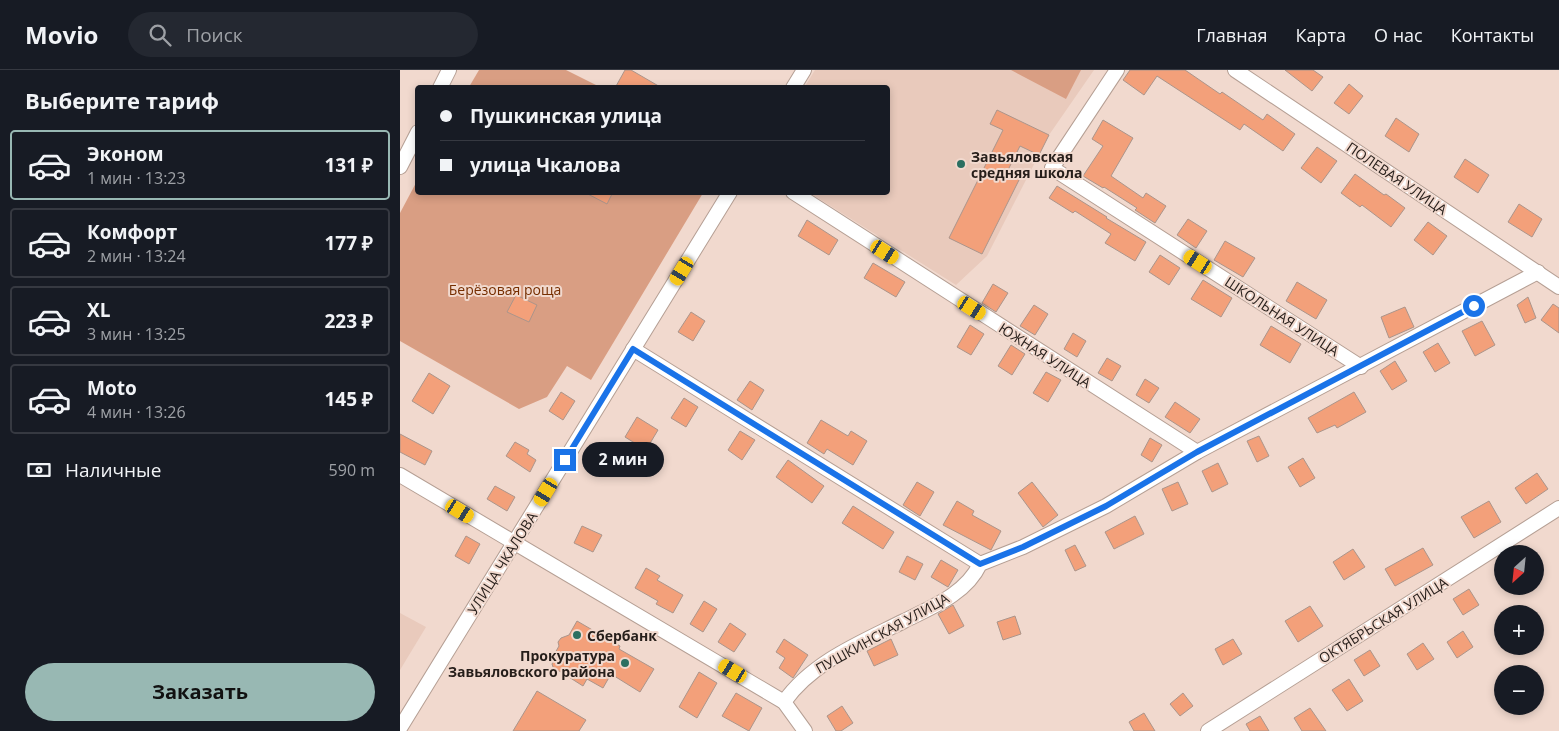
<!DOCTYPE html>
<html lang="ru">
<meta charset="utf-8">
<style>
body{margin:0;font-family:"Open Sans",sans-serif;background:#242831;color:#f1f3f6;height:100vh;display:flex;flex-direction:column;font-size:19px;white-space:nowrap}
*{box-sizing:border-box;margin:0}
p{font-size:16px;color:#9ea1a6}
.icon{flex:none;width:28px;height:28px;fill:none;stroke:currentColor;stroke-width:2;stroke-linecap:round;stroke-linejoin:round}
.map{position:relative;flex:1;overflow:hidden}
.panel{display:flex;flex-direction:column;background:#171b24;width:400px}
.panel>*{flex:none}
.top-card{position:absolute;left:15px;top:15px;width:475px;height:110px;border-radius:5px;box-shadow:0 2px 8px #0003;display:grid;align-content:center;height:110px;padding:0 25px;background:#171b24}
.needle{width:32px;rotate:207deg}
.tools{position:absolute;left:1094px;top:475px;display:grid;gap:10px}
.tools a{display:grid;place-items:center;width:50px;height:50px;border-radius:50%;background:#171b24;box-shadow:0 2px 8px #0003;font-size:25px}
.end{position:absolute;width:22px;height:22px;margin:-11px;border:6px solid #1a73e8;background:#fff;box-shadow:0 0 0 2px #fff}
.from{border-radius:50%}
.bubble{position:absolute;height:35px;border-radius:18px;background:#171b24;box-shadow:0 2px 8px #0003;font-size:16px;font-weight:700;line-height:35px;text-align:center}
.car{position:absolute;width:15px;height:30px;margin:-15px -8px;border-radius:6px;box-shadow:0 0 4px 1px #0007;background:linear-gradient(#f5c518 24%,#345 0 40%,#f5c518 0 76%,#345 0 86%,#f5c518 0)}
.top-card b{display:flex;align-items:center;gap:18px;height:48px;font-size:19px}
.top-card b+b{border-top:1px solid #363941}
.top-card i{width:12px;height:12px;background:#f1f3f6}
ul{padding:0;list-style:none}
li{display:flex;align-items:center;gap:15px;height:70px;margin:0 10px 8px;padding:0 15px;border:2px solid #363941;border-radius:5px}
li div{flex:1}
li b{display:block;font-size:19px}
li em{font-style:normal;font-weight:700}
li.on{border-color:#98b8b3}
li>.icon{width:45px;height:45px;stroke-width:1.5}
h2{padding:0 25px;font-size:22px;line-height:60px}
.pay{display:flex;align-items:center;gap:12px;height:55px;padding:0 25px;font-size:19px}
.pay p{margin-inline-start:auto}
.button{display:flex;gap:10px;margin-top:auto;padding:10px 25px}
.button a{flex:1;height:58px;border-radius:30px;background:#98b8b3;color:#111;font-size:20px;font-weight:700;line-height:58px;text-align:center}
header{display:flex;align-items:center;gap:30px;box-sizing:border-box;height:70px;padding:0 25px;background:#171b24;border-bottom:1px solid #363941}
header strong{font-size:24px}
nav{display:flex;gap:28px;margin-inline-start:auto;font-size:18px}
.search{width:350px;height:45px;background:#242831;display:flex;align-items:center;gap:12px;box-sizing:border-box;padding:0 18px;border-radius:28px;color:#9ea1a6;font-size:19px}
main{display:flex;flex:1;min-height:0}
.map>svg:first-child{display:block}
.built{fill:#e9cabc}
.green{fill:#d99e83}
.building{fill:#f3a07a;stroke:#ab958b}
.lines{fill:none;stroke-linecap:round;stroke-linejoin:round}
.minor-casing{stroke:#b59f94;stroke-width:16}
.minor{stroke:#fff;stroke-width:14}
.route{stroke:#1a73e8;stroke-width:6}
.poi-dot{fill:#2b6f61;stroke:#f1d9ce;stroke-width:2}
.labels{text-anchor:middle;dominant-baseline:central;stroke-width:4;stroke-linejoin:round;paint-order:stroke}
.poi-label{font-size:14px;font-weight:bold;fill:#261e1a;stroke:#f1d9ce;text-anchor:start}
.street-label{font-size:14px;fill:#261e1a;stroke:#f1d9ce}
.park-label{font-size:14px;fill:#762e00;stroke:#f1d9ce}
</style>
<header>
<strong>Movio</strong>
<div class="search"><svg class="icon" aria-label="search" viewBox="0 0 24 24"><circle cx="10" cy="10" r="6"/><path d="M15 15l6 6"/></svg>Поиск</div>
<nav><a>Главная</a><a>Карта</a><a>О нас</a><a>Контакты</a></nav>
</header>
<main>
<section class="panel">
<h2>Выберите тариф</h2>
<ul>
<li class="on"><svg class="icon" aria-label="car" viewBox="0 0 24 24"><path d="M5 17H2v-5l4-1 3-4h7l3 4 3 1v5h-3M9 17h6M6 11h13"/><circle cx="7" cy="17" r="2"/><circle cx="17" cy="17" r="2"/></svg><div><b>Эконом</b><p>1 мин · 13:23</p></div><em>131 ₽</em></li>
<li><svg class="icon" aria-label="car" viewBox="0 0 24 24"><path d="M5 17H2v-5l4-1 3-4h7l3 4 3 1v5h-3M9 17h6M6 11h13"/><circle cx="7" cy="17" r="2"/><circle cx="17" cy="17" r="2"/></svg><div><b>Комфорт</b><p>2 мин · 13:24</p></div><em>177 ₽</em></li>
<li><svg class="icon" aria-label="car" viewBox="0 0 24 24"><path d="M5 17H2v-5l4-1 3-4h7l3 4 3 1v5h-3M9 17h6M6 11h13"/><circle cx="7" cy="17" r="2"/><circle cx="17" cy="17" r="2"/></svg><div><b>XL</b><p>3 мин · 13:25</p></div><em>223 ₽</em></li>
<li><svg class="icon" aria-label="car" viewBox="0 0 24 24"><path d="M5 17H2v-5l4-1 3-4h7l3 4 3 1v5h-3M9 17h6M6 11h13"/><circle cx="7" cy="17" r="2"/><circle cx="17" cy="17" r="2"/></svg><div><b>Moto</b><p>4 мин · 13:26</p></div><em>145 ₽</em></li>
</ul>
<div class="pay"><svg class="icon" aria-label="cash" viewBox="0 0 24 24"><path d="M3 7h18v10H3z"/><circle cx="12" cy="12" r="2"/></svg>Наличные<p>590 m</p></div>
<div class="button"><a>Заказать</a></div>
</section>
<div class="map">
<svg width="1159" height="661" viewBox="0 0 1159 661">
<rect width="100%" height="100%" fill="#f1d9ce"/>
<g class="built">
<path d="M415 0H694L649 65 587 186 556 215 410 123 488 122V18H404Z"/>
<path d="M0 543 26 557 0 600Z"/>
</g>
<g class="green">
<path d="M79 0H166L200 17H69Z"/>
<path d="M611 0H681L666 29Z"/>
<path d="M17 111 18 122 303 123 191 310 167 296 147 327 119 339 0 271V143Z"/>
</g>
<g class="building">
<path d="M225 0H231L262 18H215Z"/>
<path d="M730 0H785L820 24 822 22 863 50 867 44 895 64 883 81 844 54 840 60 757 6 744 25 723 10Z"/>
<path d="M885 0H913L923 7 912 21Z"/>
<path d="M949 14 963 26 949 44 934 33Z"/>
<path d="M597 40 649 65 639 85 620 76 607 102 620 108 582 184 549 168 603 60 590 54Z"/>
<path d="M996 48 1019 64 1009 82 985 66Z"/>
<path d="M703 50 733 68 711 106 743 128 746 123 766 136 755 153 735 140 737 138 704 117 703 118 683 106 703 76 692 69Z"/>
<path d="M917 77 937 91 921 113 901 98Z"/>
<path d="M1065 89 1089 105 1078 123 1054 107Z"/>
<path d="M955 104 984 125 986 124 1005 138 991 157 962 135 960 137 941 123Z"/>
<path d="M657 116 707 147 706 148 746 172 735 191 705 173 711 164 675 141 673 143 649 128Z"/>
<path d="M184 122H213L207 134Z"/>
<path d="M1119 134 1142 149 1132 167 1108 152Z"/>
<path d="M788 149 807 161 796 178 777 165Z"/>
<path d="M407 150 438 170 429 185 398 166Z"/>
<path d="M1028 152 1047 166 1033 185 1014 170Z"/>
<path d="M825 171 855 188 843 207 814 190Z"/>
<path d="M760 185 780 198 769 215 749 202Z"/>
<path d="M473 193 505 212 496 227 464 208Z"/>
<path d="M803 210 832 228 821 247 791 229Z"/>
<path d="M897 212 927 230 916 249 886 231Z"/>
<path d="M593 214 608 223 596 242 582 233Z"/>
<path d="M116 225 137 235 129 252 107 242Z"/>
<path d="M1128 227 1136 248 1125 253 1117 235Z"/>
<path d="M1153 234 1159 238V263L1141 250Z"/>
<path d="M634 235 648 244 635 265 620 256Z"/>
<path d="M1005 237 1014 257 989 268 981 247Z"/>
<path d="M291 242 305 251 293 271 278 262Z"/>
<path d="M1082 251 1095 275 1075 286 1062 261Z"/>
<path d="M570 255 584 264 571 285 557 277Z"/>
<path d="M871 256 901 274 890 293 860 275Z"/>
<path d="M673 263 686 271 677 287 664 279Z"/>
<path d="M1038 273 1050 293 1035 302 1023 282Z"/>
<path d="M611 275 625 284 612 305 598 296Z"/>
<path d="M707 288 721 296 712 311 698 303Z"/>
<path d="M995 291 1007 311 992 320 980 301Z"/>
<path d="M646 302 661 310 648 332 633 323Z"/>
<path d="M29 303 50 316 33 344 12 331Z"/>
<path d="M745 309 759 318 749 333 736 325Z"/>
<path d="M350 311 364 320 352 340 337 330Z"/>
<path d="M161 322 175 331 163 350 149 341Z"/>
<path d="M954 322 966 342 937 358 935 355 917 363 908 348Z"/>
<path d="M284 328 298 337 286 357 271 348Z"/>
<path d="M775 332 800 349 790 363 765 347Z"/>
<path d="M237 347 258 360 246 380 225 367Z"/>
<path d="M421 350 448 366 451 361 467 371 453 395 427 379 424 384 407 373Z"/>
<path d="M340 361 355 370 342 390 328 380Z"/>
<path d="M0 364 32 381 25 395 0 382Z"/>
<path d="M859 366 869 386 857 392 847 371Z"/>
<path d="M750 368 762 375 752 392 741 385Z"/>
<path d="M115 372 129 380 127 384 136 390 130 402 106 386Z"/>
<path d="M903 388 915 408 900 417 888 397Z"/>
<path d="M388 390 424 416 412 433 376 407Z"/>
<path d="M818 393 828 414 812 422 802 401Z"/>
<path d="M1137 403 1148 419 1126 434 1115 418Z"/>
<path d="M517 412 534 422 520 446 503 435Z"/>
<path d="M632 412 658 445 643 457 618 423Z"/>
<path d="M778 412 788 434 772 441 762 419Z"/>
<path d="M95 416 115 427 107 441 87 429Z"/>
<path d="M557 431 574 441 572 445 601 461 591 480 543 455Z"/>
<path d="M1089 431 1101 452 1074 468 1061 447Z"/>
<path d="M453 436 494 462 483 479 442 453Z"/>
<path d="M735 446 744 464 714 479 705 462Z"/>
<path d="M182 456 202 465 193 482 174 473Z"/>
<path d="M66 466 80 474 69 494 55 486Z"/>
<path d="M675 475 686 496 675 501 665 480Z"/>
<path d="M1023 478 1033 495 995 516 985 499Z"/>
<path d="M953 479 965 497 944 510 933 492Z"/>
<path d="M507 486 523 494 515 510 499 502Z"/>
<path d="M541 490 558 500 548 517 531 507Z"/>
<path d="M246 498 260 506 257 510 283 525 273 543 256 534 258 531 235 518Z"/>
<path d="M1069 519 1079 535 1063 545 1053 529Z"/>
<path d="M304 531 317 539 303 562 290 554Z"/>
<path d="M553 535 564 556 549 564 538 544Z"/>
<path d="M910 536 923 556 898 572 885 551Z"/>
<path d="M615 546 621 564 603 570 597 552Z"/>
<path d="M177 551 220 576 219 579 254 599 240 622 211 604 203 618 187 609 183 616 153 597 152 594 156 587 155 583 159 576 158 572 161 568 169 565Z"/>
<path d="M330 553 346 564 334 582 318 572Z"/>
<path d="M1063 561 1073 577 1057 588 1047 572Z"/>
<path d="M384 569 408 585 393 608 379 598 385 588 376 582Z"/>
<path d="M491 569 498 585 474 596 467 581Z"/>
<path d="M833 569 842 584 823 595 815 579Z"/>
<path d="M1023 573 1034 589 1017 600 1007 584Z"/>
<path d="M970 580 980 596 964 606 954 590Z"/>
<path d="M299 602 317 613 297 648 279 637Z"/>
<path d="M949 609 963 631 947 641 932 620Z"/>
<path d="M137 621 186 650 179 661H113Z"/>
<path d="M336 623 362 638 349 661 322 646Z"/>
<path d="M783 623 793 636 780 646 770 634Z"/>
<path d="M442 636 453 653 441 661H436L427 646Z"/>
<path d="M910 638 926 661H902L894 648Z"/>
<path d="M744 643 755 661H734L729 652Z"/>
<path d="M860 646 869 661H850L846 654Z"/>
</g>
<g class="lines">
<defs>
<g id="minor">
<path d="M717 0 652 98 961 297"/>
<path d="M835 0 1159 217"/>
<path d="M40 18 49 0"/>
<path d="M393 18 404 0"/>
<path d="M0 97 18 62"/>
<path d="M393 122 797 382"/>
<path d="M233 279 580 494"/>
<path d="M0 405 384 632 405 661"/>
<path d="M384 632C412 592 462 572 504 551 532 537 566 524 580 494L623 477 706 436 797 382 1138 202"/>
<path d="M0 658 330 122"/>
<path d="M808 661 1159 438"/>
</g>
</defs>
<use href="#minor" class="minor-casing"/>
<use href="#minor" class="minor"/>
</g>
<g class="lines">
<path class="route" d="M165 390 233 279 580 494 623 477 706 436 797 382 1074 236"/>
</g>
<g class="poi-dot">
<circle cx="561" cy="94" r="5"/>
<circle cx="177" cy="565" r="5"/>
<circle cx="225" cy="593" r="5"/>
</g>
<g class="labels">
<g class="poi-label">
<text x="571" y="86">Завьяловская<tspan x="571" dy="16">средняя школа</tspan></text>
<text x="187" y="565">Сбербанк</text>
<text x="215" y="585" text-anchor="end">Прокуратура<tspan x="215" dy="16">Завьяловского района</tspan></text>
</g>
<g class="street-label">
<text transform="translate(997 108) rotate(34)">ПОЛЕВАЯ УЛИЦА</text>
<text transform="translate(882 246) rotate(33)">ШКОЛЬНАЯ УЛИЦА</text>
<text transform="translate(645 285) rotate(33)">ЮЖНАЯ УЛИЦА</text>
<text transform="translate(102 493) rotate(-58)">УЛИЦА ЧКАЛОВА</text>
<text transform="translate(983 550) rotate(-32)">ОКТЯБРЬСКАЯ УЛИЦА</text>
<text transform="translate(482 563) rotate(-29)">ПУШКИНСКАЯ УЛИЦА</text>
</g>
<g class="park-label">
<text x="105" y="219">Берёзовая роща</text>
</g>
</g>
</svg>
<div class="tools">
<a><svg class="needle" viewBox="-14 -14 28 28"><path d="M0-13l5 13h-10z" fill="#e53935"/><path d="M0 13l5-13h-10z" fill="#9ea1a6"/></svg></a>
<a>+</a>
<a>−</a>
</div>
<i class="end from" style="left:1074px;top:236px"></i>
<i class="end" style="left:165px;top:390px"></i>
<div class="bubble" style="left:182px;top:372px;width:82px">2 мин</div>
<i class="car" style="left:485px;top:182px;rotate:123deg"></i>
<i class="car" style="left:798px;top:192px;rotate:303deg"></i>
<i class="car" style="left:282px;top:201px;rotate:211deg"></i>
<i class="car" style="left:572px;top:238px;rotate:122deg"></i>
<i class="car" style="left:146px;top:422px;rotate:211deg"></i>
<i class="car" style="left:60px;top:441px;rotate:121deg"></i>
<i class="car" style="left:333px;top:601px;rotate:301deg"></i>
<div class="top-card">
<b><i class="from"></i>Пушкинская улица</b>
<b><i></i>улица Чкалова</b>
</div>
</div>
</main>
